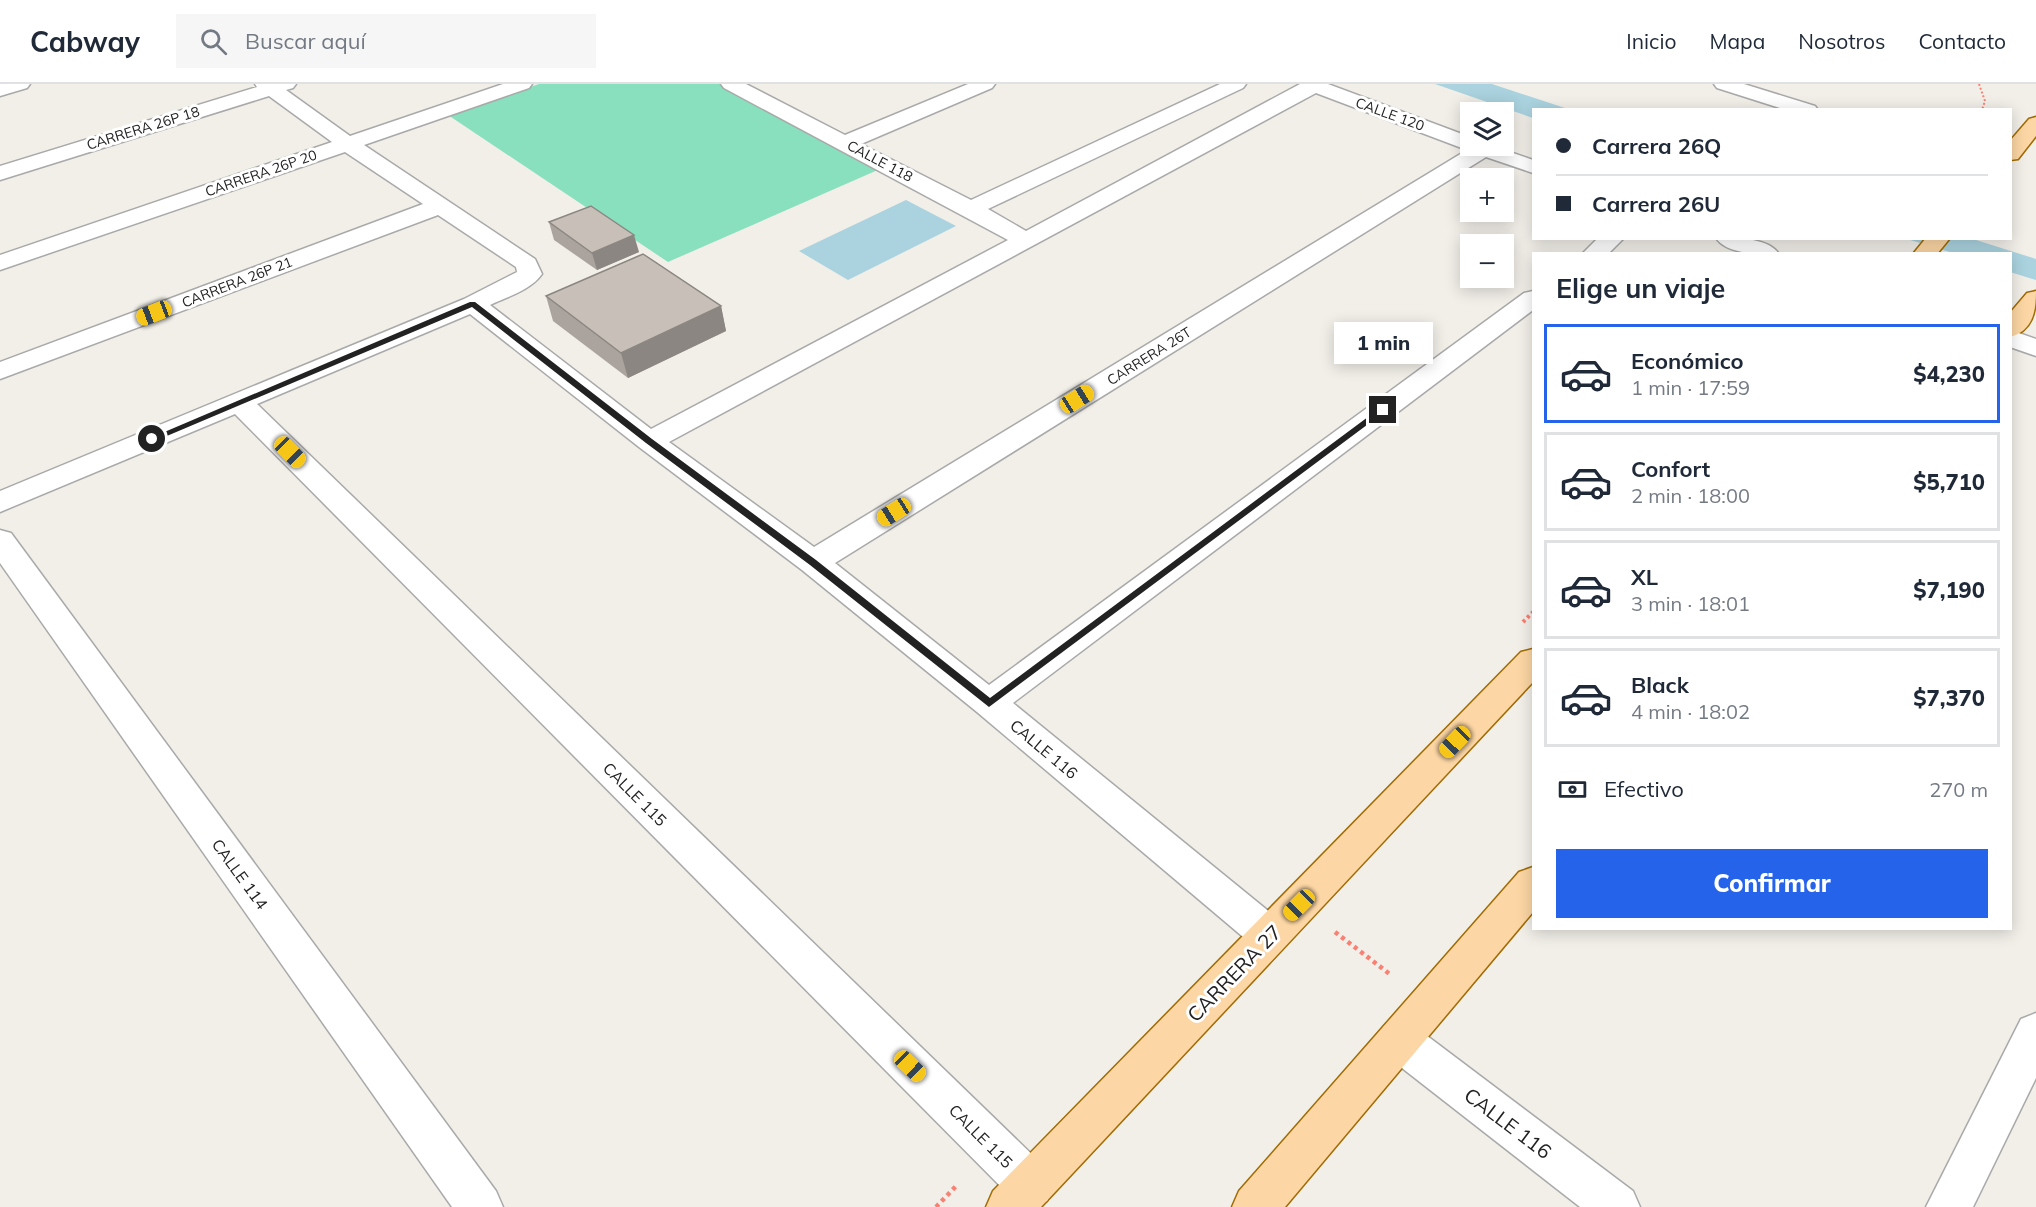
<!DOCTYPE html>
<html lang="es">
<meta charset="utf-8">
<style>
body{margin:0;font-family:Mulish,sans-serif;background:#f6f6f7;color:#1f2937;height:100vh;display:flex;flex-direction:column;font-size:22px;white-space:nowrap}
*{box-sizing:border-box;margin:0}
p{font-size:20px;color:#747a83}
.icon{flex:none;width:33px;height:33px;fill:none;stroke:currentColor;stroke-width:2;stroke-linecap:round;stroke-linejoin:round}
.map{position:relative;flex:1;overflow:hidden}
.details{position:absolute;left:1532px;top:168px;width:480px;height:678px;display:flex;flex-direction:column;background:#fff;border-radius:0px;box-shadow:0 3px 15px #0003}
.details>*{flex:none}
.guide{position:absolute;left:1532px;top:24px;width:480px;height:132px;border-radius:0px;box-shadow:0 3px 15px #0003;display:grid;align-content:center;height:132px;padding:0 24px;background:#fff}
.buttons{position:absolute;left:1460px;top:18px;display:grid;gap:12px}
.buttons a{display:grid;place-items:center;width:54px;height:54px;border-radius:0px;background:#fff;box-shadow:0 3px 15px #0003;font-size:30px}
.end{position:absolute;width:27px;height:27px;margin:-14px;border:8px solid #222;background:#fff;box-shadow:0 0 0 3px #fff}
.from{border-radius:50%}
.bubble{position:absolute;height:42px;border-radius:0px;background:#fff;box-shadow:0 3px 15px #0003;font-size:20px;font-weight:800;line-height:42px;text-align:center}
.car{position:absolute;width:18px;height:36px;margin:-18px -9px;border-radius:8px;box-shadow:0 0 4px 2px #0007;background:linear-gradient(#f5c518 24%,#345 0 40%,#f5c518 0 76%,#345 0 86%,#f5c518 0)}
.guide b{display:flex;align-items:center;gap:21px;height:57px;font-size:22px}
.guide b+b{border-top:2px solid #e0e1e3}
.guide i{width:15px;height:15px;background:#1f2937}
ul{padding:0;list-style:none}
li{display:flex;align-items:center;gap:18px;height:99px;margin:0 12px 9px;padding:0 12px;border:3px solid #e0e1e3;border-radius:0px}
li div{flex:1}
li b{display:block;font-size:22px}
li em{font-style:normal;font-weight:800}
li.active{border-color:#2563eb}
li>.icon{width:54px;height:54px;stroke-width:1.5}
h2{padding:0 24px;font-size:27px;line-height:72px}
.pay{display:flex;align-items:center;gap:15px;height:66px;padding:0 24px;font-size:22px}
.pay p{margin-inline-start:auto}
.button{display:flex;gap:12px;margin-top:auto;padding:12px 24px}
.button a{flex:1;height:69px;border-radius:0px;background:#2563eb;color:#fff;font-size:24px;font-weight:800;line-height:69px;text-align:center}
header{display:flex;align-items:center;gap:36px;box-sizing:border-box;height:84px;padding:0 30px;background:#fff;border-bottom:2px solid #e0e1e3}
header strong{font-size:28px}
nav{display:flex;gap:33px;margin-inline-start:auto;font-size:21px}
.search{width:420px;height:54px;background:#f6f6f7;display:flex;align-items:center;gap:15px;box-sizing:border-box;padding:0 21px;border-radius:0px;color:#747a83;font-size:22px}
.map>svg:first-child{display:block}
.pitch{fill:#88e0be}
.water{fill:#aad3df}
.lines{fill:none;stroke-linecap:round;stroke-linejoin:round}
.minor-casing{stroke:#a9a9a9;stroke-width:3}
.major-casing{stroke:#a06b00;stroke-width:3}
.path-far2{stroke:#fa8072;stroke-width:2;stroke-dasharray:2 2;stroke-linecap:butt}
.path-far1{stroke:#fa8072;stroke-width:4;stroke-dasharray:3 3;stroke-linecap:butt}
.path{stroke:#fa8072;stroke-width:4.5;stroke-dasharray:4 4;stroke-linecap:butt}
.minor{fill:#fff;fill-rule:evenodd}
.major{fill:#fcd6a4;fill-rule:evenodd}
.wall{fill:#aba49e}
.shaded-wall{fill:#8b8681}
.building{fill:#c7bfb8;stroke:#8b8681;stroke-width:1.5}
.route{fill:#222}
.labels{text-anchor:middle;dominant-baseline:central;stroke-width:6;stroke-linejoin:round;paint-order:stroke}
.far-street-label{font-size:14px;fill:#222;stroke:#fff}
.street-label{font-size:16px;fill:#222;stroke:#fff}
.near-street-label{font-size:20px;fill:#222;stroke:#fff}
</style>
<header>
<strong>Cabway</strong>
<div class="search"><svg class="icon" aria-label="search" viewBox="0 0 24 24"><circle cx="10" cy="10" r="6"/><path d="M15 15l6 6"/></svg>Buscar aquí</div>
<nav><a>Inicio</a><a>Mapa</a><a>Nosotros</a><a>Contacto</a></nav>
</header>
<div class="map">
<svg width="2036" height="1123" viewBox="0 0 2036 1123">
<rect width="100%" height="100%" fill="#f2efe9"/>
<path class="pitch" d="M539 0H720L880 85 668 178 448 31Z"/>
<g class="water">
<path d="M1435 0H1492L1568 25 1533 26V34Z"/>
<path d="M906 116 956 142 848 196 799 167Z"/>
<path d="M1907 155H1973L2036 175V196L2010 188V170L1953 169Z"/>
</g>
<g class="lines">
<defs>
<g id="minor">
<path d="M0 0H30L27 4 0 12Z"/>
<path d="M255 0H296L293 4 286 6 350 52 503 0H532L529 4 364 61 535 175 542 190C531 206 507 213 490 221L651 345 1008 156 724 4 721 0H746L845 51 968 0H995L992 4 861 60 971 116 1220 0H1246L1243 4 988 125 1026 147 1300 0H1328L1470 53V62H1493L1533 76V89L1486 73 835 479 989 601 1524 209 1533 207V226L1013 619 1283 839 1289 851 1283 863 1269 869 1255 863 977 628 802 486 639 363 470 230 257 320 1047 1085 1054 1101 1047 1117 1033 1123 1015 1117 235 330 0 428V407L464 215 517 188 516 183 438 131 0 295V278L423 120 345 68 0 186V171L332 58 269 12 0 96V82L257 3ZM1316 9 1467 66 814 463 669 358Z"/>
<path d="M1714 0H1744L1815 22 1818 26H1786L1717 4Z"/>
<path d="M1598 154H1624L1608 170H1582Z"/>
<path d="M1716 154C1734 154 1768 153 1779 170 1761 170 1727 171 1716 154Z"/>
<path d="M2010 246 2036 255V272L2010 263Z"/>
<path d="M0 446 11 449 496 1107 503 1123H452L0 479Z"/>
<path d="M2036 929V994L1973 1123H1926L2021 935Z"/>
<path d="M1399 936 1414 942 1633 1107 1640 1123H1580L1384 970 1378 956 1384 942Z"/>
</g>
<g id="major">
<path d="M2036 33V52L2018 75 2010 76V57L2029 35Z"/>
<path d="M1926 154H1950L1937 170H1913Z"/>
<path d="M2036 207C2036 227 2033 247 2010 253V229L2027 209Z"/>
<path d="M1533 565V598L1041 1123H986L993 1107 1521 568Z"/>
<path d="M1533 783V828L1285 1123H1232L1239 1107 1519 788Z"/>
</g>
</defs>
<use href="#minor" class="minor-casing"/>
<use href="#major" class="major-casing"/>
<path class="path-far2" d="M1979 0 1985 17 1982 26"/>
<path class="path-far1" d="M1523 538 1533 528"/>
<g class="path">
<path d="M1335 848 1391 891"/>
<path d="M936 1123 958 1100"/>
</g>
<use href="#minor" class="minor"/>
<use href="#major" class="major"/>
</g>
<g class="wall">
<path d="M549 138 639 168 597 186 554 156Z"/>
<path d="M546 212 721 222 726 247 628 294 553 237Z"/>
</g>
<g class="shaded-wall">
<path d="M634 151 639 168 597 186 592 169Z"/>
<path d="M721 222 726 247 628 294 621 269Z"/>
</g>
<g class="building">
<path d="M591 122 634 151 592 169 549 138Z"/>
<path d="M643 170 721 222 621 269 546 212Z"/>
</g>
<path class="route" d="M470 218H475L652 355 816 476 990 614 1380 324 1387 326 989 623 810 481 646 359 472 223 155 357 148 355Z"/>
<g class="labels">
<g class="far-street-label">
<text transform="translate(1390 30) rotate(20)">CALLE 120</text>
<text transform="translate(143 44) rotate(-17)">CARRERA 26P 18</text>
<text transform="translate(880 77) rotate(28)">CALLE 118</text>
<text transform="translate(261 89) rotate(-19)">CARRERA 26P 20</text>
<text transform="translate(237 198) rotate(-21)">CARRERA 26P 21</text>
<text transform="translate(1149 272) rotate(-32)">CARRERA 26T</text>
</g>
<g class="street-label">
<text transform="translate(1044 665) rotate(40)">CALLE 116</text>
<text transform="translate(635 710) rotate(45)">CALLE 115</text>
<text transform="translate(240 790) rotate(54)">CALLE 114</text>
<text transform="translate(981 1052) rotate(45)">CALLE 115</text>
</g>
<g class="near-street-label">
<text transform="translate(1234 889) rotate(-46)">CARRERA 27</text>
<text transform="translate(1508 1039) rotate(37)">CALLE 116</text>
</g>
</g>
</svg>
<div class="buttons">
<a><svg class="icon" aria-label="layers" viewBox="0 0 24 24"><path d="M12 4l9 5-9 5-9-5zM3 14l9 5 9-5"/></svg></a>
<a>+</a>
<a>−</a>
</div>
<i class="end from" style="left:152px;top:355px"></i>
<i class="end" style="left:1383px;top:326px"></i>
<div class="bubble" style="left:1334px;top:238px;width:99px">1 min</div>
<i class="car" style="left:154px;top:229px;rotate:249deg"></i>
<i class="car" style="left:1077px;top:315px;rotate:58deg"></i>
<i class="car" style="left:290px;top:368px;rotate:135deg"></i>
<i class="car" style="left:894px;top:428px;rotate:238deg"></i>
<i class="car" style="left:1455px;top:658px;rotate:224deg"></i>
<i class="car" style="left:1299px;top:821px;rotate:225deg"></i>
<i class="car" style="left:910px;top:982px;rotate:134deg"></i>
<div class="guide">
<b><i class="from"></i>Carrera 26Q</b>
<b><i></i>Carrera 26U</b>
</div>
<section class="details">
<h2>Elige un viaje</h2>
<ul>
<li class="active"><svg class="icon" aria-label="car" viewBox="0 0 24 24"><path d="M5 17H2v-5l4-1 3-4h7l3 4 3 1v5h-3M9 17h6M6 11h13"/><circle cx="7" cy="17" r="2"/><circle cx="17" cy="17" r="2"/></svg><div><b>Económico</b><p>1 min · 17:59</p></div><em>$4,230</em></li>
<li><svg class="icon" aria-label="car" viewBox="0 0 24 24"><path d="M5 17H2v-5l4-1 3-4h7l3 4 3 1v5h-3M9 17h6M6 11h13"/><circle cx="7" cy="17" r="2"/><circle cx="17" cy="17" r="2"/></svg><div><b>Confort</b><p>2 min · 18:00</p></div><em>$5,710</em></li>
<li><svg class="icon" aria-label="car" viewBox="0 0 24 24"><path d="M5 17H2v-5l4-1 3-4h7l3 4 3 1v5h-3M9 17h6M6 11h13"/><circle cx="7" cy="17" r="2"/><circle cx="17" cy="17" r="2"/></svg><div><b>XL</b><p>3 min · 18:01</p></div><em>$7,190</em></li>
<li><svg class="icon" aria-label="car" viewBox="0 0 24 24"><path d="M5 17H2v-5l4-1 3-4h7l3 4 3 1v5h-3M9 17h6M6 11h13"/><circle cx="7" cy="17" r="2"/><circle cx="17" cy="17" r="2"/></svg><div><b>Black</b><p>4 min · 18:02</p></div><em>$7,370</em></li>
</ul>
<div class="pay"><svg class="icon" aria-label="cash" viewBox="0 0 24 24"><path d="M3 7h18v10H3z"/><circle cx="12" cy="12" r="2"/></svg>Efectivo<p>270 m</p></div>
<div class="button"><a>Confirmar</a></div>
</section>
</div>
